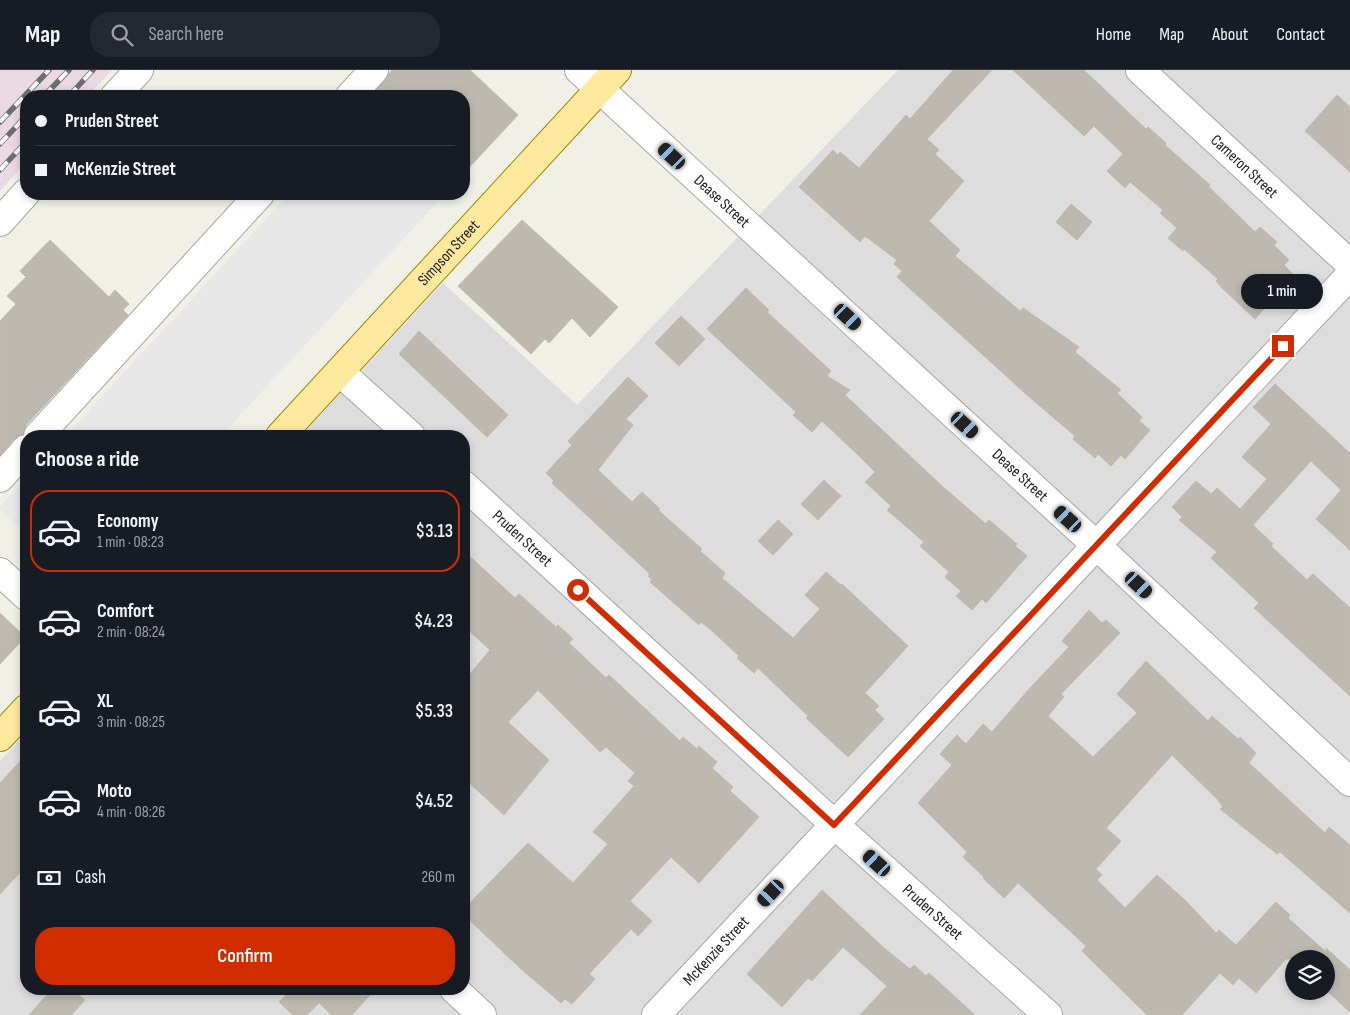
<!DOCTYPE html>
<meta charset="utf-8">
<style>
body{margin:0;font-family:"Sofia Sans Condensed",sans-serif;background:#242831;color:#f1f3f6;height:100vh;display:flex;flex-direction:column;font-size:19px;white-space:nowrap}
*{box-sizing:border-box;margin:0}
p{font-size:16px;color:#9ea1a6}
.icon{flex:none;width:28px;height:28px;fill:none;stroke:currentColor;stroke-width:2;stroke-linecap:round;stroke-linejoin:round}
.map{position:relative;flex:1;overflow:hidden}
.side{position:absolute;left:20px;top:360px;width:450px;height:565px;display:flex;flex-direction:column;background:#171b24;border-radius:20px;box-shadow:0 2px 8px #0003}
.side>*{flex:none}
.hud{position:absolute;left:20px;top:20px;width:450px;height:110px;border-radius:20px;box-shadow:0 2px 8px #0003;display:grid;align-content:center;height:110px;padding:0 15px;background:#171b24}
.tools{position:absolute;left:1285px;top:880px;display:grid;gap:10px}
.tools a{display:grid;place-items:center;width:50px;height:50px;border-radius:50%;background:#171b24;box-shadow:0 2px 8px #0003;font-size:25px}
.end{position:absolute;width:22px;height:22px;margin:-11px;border:6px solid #d02c00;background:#fff;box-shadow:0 0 0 2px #fff}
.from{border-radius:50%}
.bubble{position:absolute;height:35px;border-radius:18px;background:#171b24;box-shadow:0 2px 8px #0003;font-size:16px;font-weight:600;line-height:35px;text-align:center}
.car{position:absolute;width:15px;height:30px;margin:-15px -8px;border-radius:6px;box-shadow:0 0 4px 1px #0007;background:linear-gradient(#222 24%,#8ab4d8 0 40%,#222 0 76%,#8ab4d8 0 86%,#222 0)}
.hud b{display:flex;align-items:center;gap:18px;height:48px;font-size:19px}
.hud b+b{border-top:1px solid #363941}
.hud i{width:12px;height:12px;background:#f1f3f6}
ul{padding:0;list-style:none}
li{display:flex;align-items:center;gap:15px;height:82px;margin:0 10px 8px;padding:0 5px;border:2px solid transparent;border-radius:20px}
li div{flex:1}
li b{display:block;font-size:19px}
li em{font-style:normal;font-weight:600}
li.active{border-color:#d02c00}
li>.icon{width:45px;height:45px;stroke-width:1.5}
h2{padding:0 15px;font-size:22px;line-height:60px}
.pay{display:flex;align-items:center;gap:12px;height:55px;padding:0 15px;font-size:19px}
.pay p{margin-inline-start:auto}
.button{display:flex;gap:10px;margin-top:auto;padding:10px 15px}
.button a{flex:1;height:58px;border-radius:20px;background:#d02c00;color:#fff;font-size:20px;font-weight:600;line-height:58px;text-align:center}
header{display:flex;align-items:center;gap:30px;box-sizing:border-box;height:70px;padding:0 25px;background:#171b24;border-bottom:1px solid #363941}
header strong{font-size:24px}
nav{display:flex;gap:28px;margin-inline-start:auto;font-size:18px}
.search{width:350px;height:45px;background:#242831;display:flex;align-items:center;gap:12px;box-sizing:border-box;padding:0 18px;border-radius:20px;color:#9ea1a6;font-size:19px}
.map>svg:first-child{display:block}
.residential{fill:#dedddd;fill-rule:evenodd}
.industrial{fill:#ead8e3}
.parking{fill:#e8e8e8}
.building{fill:#beb9b0;stroke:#c3baa8}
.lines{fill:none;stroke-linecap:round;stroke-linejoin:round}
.minor-casing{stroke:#a7a7a7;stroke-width:30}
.major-casing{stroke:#9c8a00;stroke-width:30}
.minor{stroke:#fff;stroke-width:28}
.major{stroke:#fee99f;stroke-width:28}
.rail-casing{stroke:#6e6e6e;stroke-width:5.5}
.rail{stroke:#fff;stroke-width:4;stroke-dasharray:11;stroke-linecap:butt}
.route{stroke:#d02c00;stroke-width:6}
.labels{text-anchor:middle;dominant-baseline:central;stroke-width:4;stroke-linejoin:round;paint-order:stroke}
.street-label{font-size:16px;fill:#202020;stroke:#fff}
</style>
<header>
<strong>Map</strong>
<div class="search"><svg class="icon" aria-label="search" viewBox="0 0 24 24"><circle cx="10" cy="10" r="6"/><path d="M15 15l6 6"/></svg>Search here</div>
<nav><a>Home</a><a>Map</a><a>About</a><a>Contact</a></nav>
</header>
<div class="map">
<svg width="1350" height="945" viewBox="0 0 1350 945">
<rect width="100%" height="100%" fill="#f1f0e7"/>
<path class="residential" d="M898 0H1350V945H0V691L26 663V919H464V366H301L443 213 577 335ZM1294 889H1326V921H1294Z"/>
<path class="industrial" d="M0 0H112L87 26H26V92L0 121Z"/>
<g class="parking">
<path d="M289 124H445L221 366H65Z"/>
<path d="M26 408V464L0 440V436Z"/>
</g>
<g class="building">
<path d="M392 0H470L518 45 464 103V26H371Z"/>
<path d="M953 0H992L927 69 939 80 935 84 964 111 929 151 960 180 955 186 1020 241 1023 238 1079 277 1075 282 1121 320 1117 323 1142 347 1139 351 1150 360 1125 389 1121 385 1111 396 1098 384 1095 388 1073 369 1075 366 1027 325 897 207 902 201 894 194 897 190 865 166 860 172 799 117 833 80 838 85 840 82 859 98 906 45 910 49Z"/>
<path d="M1013 0H1084L1146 59 1148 57 1166 73 1165 75 1210 115 1208 116 1255 162 1260 157 1277 172 1274 175 1289 190 1284 195 1294 205 1255 249 1221 217 1216 211 1218 209 1184 179 1183 181 1168 168 1177 158 1160 143 1163 140 1130 112 1125 118 1107 101 1123 84 1094 56 1084 66Z"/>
<path d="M1337 25 1350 37V102L1305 61Z"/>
<path d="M1071 134 1092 152 1077 170 1056 152Z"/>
<path d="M522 150 618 237 590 267 572 248 549 273 545 269 531 284 458 216Z"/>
<path d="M50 170 109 227 115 220 129 234 123 240 128 245 26 355 23 364 14 369 0 385V251L16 234 7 226 26 207 20 201Z"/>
<path d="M746 218 769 240 767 242 831 301 827 306 850 320 845 325 942 416 986 454 989 450 1017 474 1015 476 1027 486 986 533 982 529 972 540 956 526 961 521 945 507 949 502 920 476 924 472 887 440 891 436 865 412 875 402 858 385 822 351 812 362 793 345 796 342 707 259Z"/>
<path d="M681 246 705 269 679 296 655 273Z"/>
<path d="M419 261 508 345 487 367 399 284Z"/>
<path d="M628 307 648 326 626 349 633 355 598 400 632 432 642 422 660 439 658 440 702 479 700 481 725 503 722 508 793 568 820 539 805 525 826 502 841 515 842 514 908 576 865 623 879 636 875 640 884 649 848 687 806 648 808 646 758 598 754 603 737 588 739 586 710 559 701 552 699 555 650 512 652 510 648 506 650 504 552 413 554 411 546 403 572 375 568 371Z"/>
<path d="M1275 314 1350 383V480L1316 449 1341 420 1311 391 1253 455 1273 474 1271 476 1307 510 1313 504 1350 538V626L1254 538 1259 533 1211 488 1217 482 1179 450 1182 447 1172 437 1196 411 1211 424 1217 418 1240 439 1267 409 1242 387 1271 354 1253 337Z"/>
<path d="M824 410 841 426 818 450 801 434Z"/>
<path d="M778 450 793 464 773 485 758 471Z"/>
<path d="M464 481 515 528 519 524 556 557 558 555 573 569 569 573 606 608 609 605 680 671 683 667 697 679 699 676 717 692 712 698 733 717 730 721 759 747 699 813 671 787 630 831 652 851 638 866 631 859 589 904 595 909 572 934 565 929 561 933 521 899 464 845V839L528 773 573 813 608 774 593 762 634 716 628 711 635 703 606 677 600 682 538 620 508 652 549 690 504 745 464 708V611L490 580 464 556Z"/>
<path d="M1089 540 1102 553 1106 550 1120 563 1061 624 1064 627 1048 646 1093 687 1137 643 1117 624 1146 591 1208 651 1212 646 1238 669 1240 667 1256 683 1249 693 1325 763 1329 757 1350 775V843L1280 782 1277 784 1220 739 1223 737 1217 729 1172 685 1106 758 1121 771 1096 799 1102 805 1097 810 1125 838 1157 805 1186 831 1216 863 1219 860 1236 875 1276 832 1290 845 1288 848 1326 882V878L1350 900V942L1326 920V889H1286L1256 923 1239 908 1233 915 1220 903 1182 945H1147L1082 881 1086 876 1018 813 1004 828 983 808 984 807 963 787 967 782 918 733 952 695 940 684 957 665 966 674 983 654 992 662 1029 619 1069 577 1062 571Z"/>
<path d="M0 543 25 567 0 594Z"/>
<path d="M26 685V796L0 824V713Z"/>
<path d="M822 820 884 878 910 899 914 895 926 906 929 903 975 945H860L887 916 843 877 812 911 808 908 782 937 747 904Z"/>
<path d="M52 919H71L85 930 71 945H29Z"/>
<path d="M292 919H375L352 945H332L319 933 307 945H293L279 932Z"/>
</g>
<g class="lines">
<defs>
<g id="minor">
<path id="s1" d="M579 0 1097 476 1350 712"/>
<path id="s2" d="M1140 0 1350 194"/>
<path d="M115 26 139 0"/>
<path d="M350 26 374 0"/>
<path d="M0 152 26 123"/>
<path d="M340 302 411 366"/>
<path d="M38 366 260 124"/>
<path d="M0 408 26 379"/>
<path id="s3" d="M464 415 835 755 1048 945"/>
<path d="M0 502 26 526"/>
<path d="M454 919 482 945"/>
<path id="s4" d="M656 945 1350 205"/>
</g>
<g id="major">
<path id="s5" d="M280 366 617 0"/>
<path d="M0 667 26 639"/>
</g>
</defs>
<use href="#minor" class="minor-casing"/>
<use href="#major" class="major-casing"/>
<use href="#minor" class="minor"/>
<use href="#major" class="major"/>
<defs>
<g id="rail">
<path d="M44 26 69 0"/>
<path d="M69 26 93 0"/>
<path d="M0 52 49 0"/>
<path d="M0 74 26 46"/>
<path d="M0 100 26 72"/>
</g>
</defs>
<use href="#rail" class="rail-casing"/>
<use href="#rail" class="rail"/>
</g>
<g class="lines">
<path class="route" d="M578 520 834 755 1283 276"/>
</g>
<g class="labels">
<g class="street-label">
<text stroke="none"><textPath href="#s2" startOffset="142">Cameron Street</textPath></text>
<text stroke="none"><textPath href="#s1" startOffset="194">Dease Street</textPath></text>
<text stroke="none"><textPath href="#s5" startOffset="249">Simpson Street</textPath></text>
<text stroke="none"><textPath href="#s1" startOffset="599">Dease Street</textPath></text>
<text stroke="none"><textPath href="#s3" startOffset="79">Pruden Street</textPath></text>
<text stroke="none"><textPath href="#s3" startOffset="634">Pruden Street</textPath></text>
<text stroke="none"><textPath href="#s4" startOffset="88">McKenzie Street</textPath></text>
</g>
</g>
</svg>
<div class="tools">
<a><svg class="icon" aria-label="layers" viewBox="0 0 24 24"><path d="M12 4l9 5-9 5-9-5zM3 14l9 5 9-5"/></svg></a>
</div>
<i class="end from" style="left:578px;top:520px"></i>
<i class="end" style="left:1283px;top:276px"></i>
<div class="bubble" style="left:1241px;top:204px;width:82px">1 min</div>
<i class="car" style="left:672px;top:86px;rotate:313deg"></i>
<i class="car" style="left:848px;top:247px;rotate:133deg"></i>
<i class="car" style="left:965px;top:355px;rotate:132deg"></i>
<i class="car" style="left:1068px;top:449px;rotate:312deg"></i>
<i class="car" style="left:1139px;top:515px;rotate:133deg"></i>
<i class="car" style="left:877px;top:793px;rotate:312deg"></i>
<i class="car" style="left:771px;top:823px;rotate:223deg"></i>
<div class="hud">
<b><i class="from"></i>Pruden Street</b>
<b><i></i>McKenzie Street</b>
</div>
<section class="side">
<h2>Choose a ride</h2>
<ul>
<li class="active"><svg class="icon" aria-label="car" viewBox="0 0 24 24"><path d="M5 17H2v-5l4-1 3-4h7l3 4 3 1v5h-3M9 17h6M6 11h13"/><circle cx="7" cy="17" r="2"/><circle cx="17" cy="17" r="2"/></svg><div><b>Economy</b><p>1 min · 08:23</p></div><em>$3.13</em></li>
<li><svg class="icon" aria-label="car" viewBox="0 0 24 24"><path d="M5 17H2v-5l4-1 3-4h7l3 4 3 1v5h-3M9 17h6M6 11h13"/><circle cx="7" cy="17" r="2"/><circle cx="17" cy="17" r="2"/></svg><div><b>Comfort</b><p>2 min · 08:24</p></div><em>$4.23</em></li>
<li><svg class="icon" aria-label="car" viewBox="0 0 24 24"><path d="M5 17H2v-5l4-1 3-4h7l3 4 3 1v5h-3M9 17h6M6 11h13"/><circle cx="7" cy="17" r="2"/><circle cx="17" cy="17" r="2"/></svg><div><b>XL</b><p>3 min · 08:25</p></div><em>$5.33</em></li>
<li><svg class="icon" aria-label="car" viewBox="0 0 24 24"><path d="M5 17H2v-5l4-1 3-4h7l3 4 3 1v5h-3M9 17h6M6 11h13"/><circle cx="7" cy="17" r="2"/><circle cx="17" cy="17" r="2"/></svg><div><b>Moto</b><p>4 min · 08:26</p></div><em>$4.52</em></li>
</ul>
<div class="pay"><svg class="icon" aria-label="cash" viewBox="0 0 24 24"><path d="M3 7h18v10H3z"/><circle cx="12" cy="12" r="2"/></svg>Cash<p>260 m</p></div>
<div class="button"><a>Confirm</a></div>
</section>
</div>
